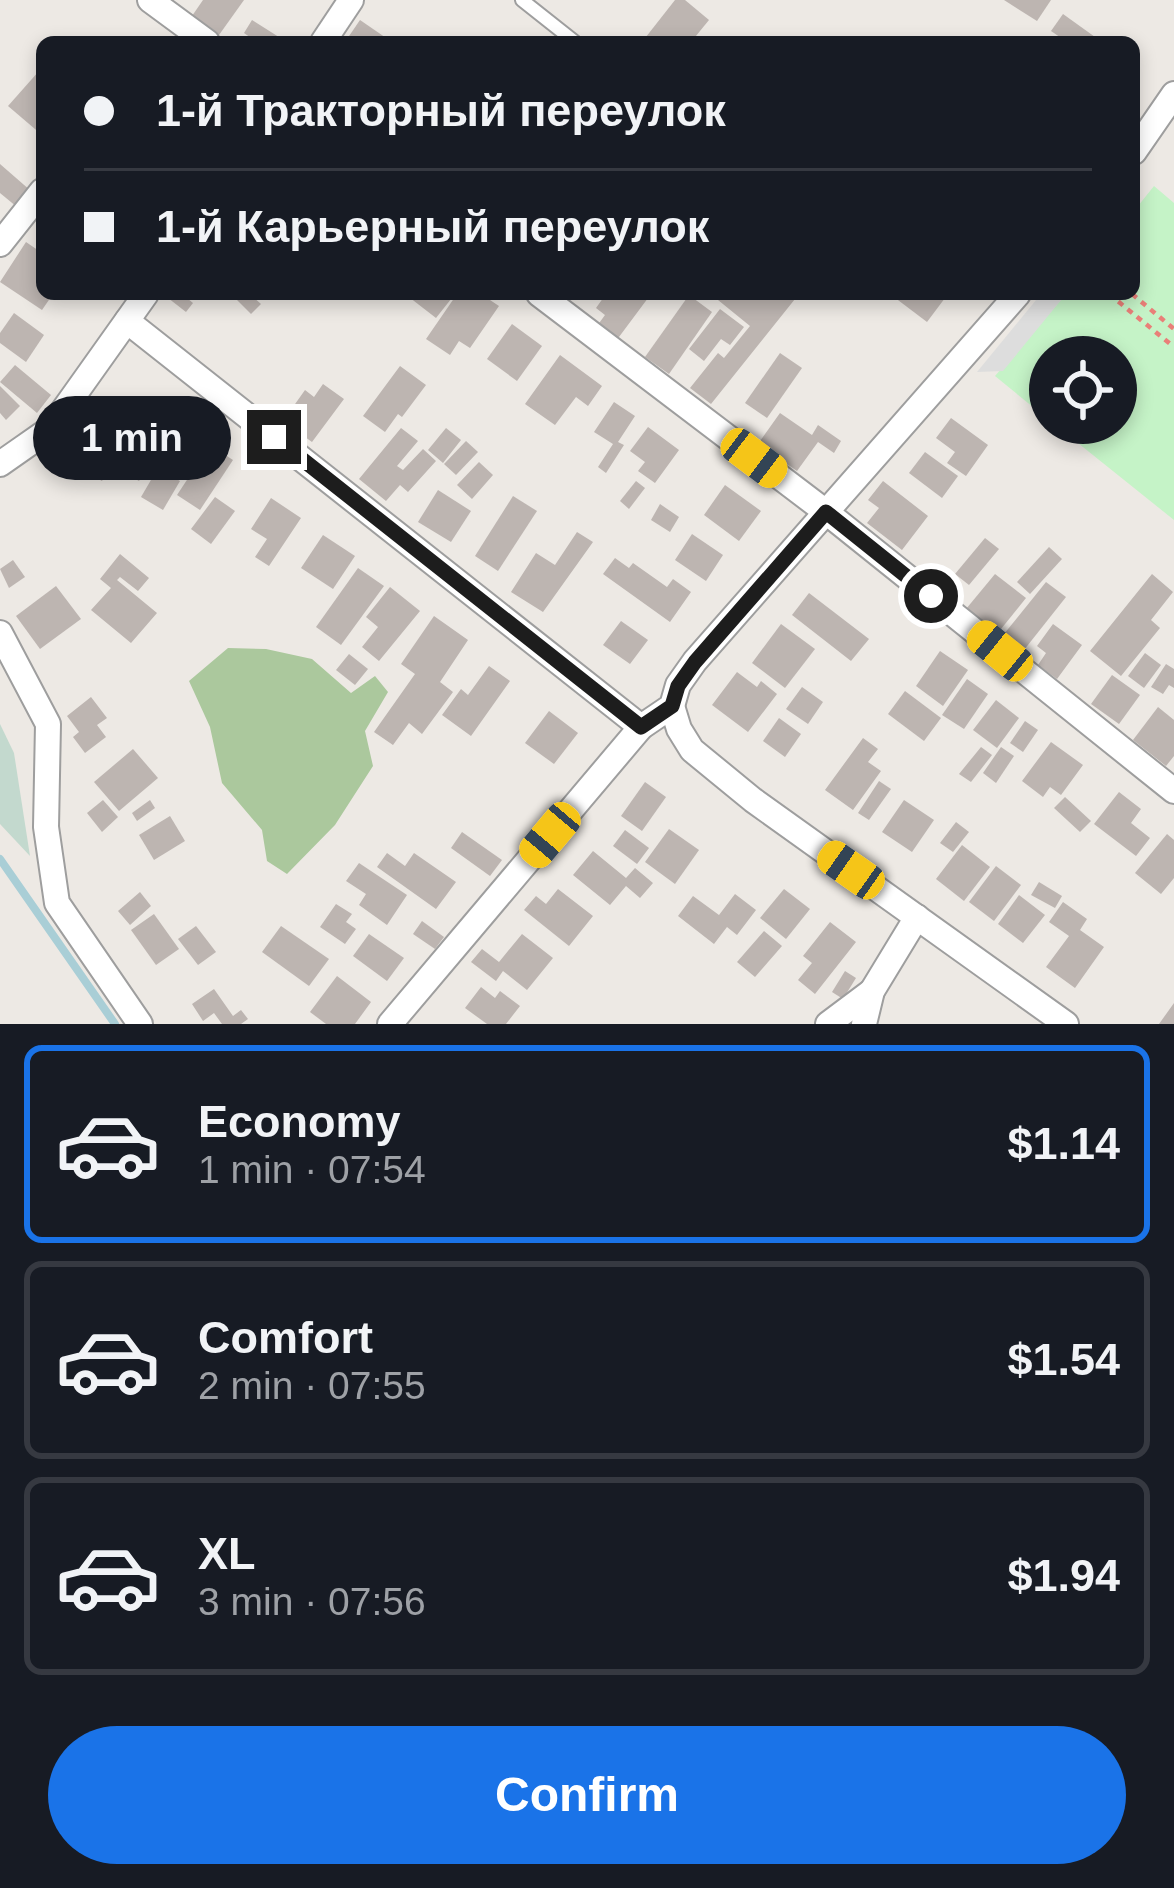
<!DOCTYPE html>
<meta charset="utf-8">
<style>
body{margin:0;font-family:Helvetica,sans-serif;background:#20242c;color:#f1f3f6;height:100vh;display:flex;flex-direction:column;font-size:45px;white-space:nowrap}
*{box-sizing:border-box;margin:0}
p{font-size:39px;color:#9ea1a6}
.icon{flex:none;width:66px;height:66px;fill:none;stroke:currentColor;stroke-width:2;stroke-linecap:round;stroke-linejoin:round}
.map{position:relative;height:1024px;overflow:hidden}
.side{display:flex;flex-direction:column;background:#171b24;flex:1}
.side>*{flex:none}
.banner{position:absolute;left:36px;top:36px;width:1104px;height:264px;border-radius:18px;box-shadow:0 6px 18px #0003;display:grid;align-content:center;height:264px;padding:0 48px;background:#171b24}
.fabs{position:absolute;left:1029px;top:336px;display:grid;gap:24px}
.fabs a{display:grid;place-items:center;width:108px;height:108px;border-radius:50%;background:#171b24;box-shadow:0 6px 18px #0003;font-size:60px}
.end{position:absolute;width:54px;height:54px;margin:-27px;border:15px solid #1d1d1d;background:#fff;box-shadow:0 0 0 6px #fff}
.from{border-radius:50%}
.bubble{position:absolute;height:84px;border-radius:42px;background:#171b24;box-shadow:0 6px 18px #0003;font-size:39px;font-weight:800;line-height:84px;text-align:center}
.car{position:absolute;width:36px;height:72px;margin:-36px -18px;border-radius:15px;box-shadow:0 0 9px 3px #0007;background:linear-gradient(#f5c518 24%,#345 0 40%,#f5c518 0 76%,#345 0 86%,#f5c518 0)}
.banner b{display:flex;align-items:center;gap:42px;height:114px;font-size:45px}
.banner b+b{border-top:3px solid #363941}
.banner i{width:30px;height:30px;background:#f1f3f6}
ul{padding:21px 0 0;list-style:none}
li{display:flex;align-items:center;gap:36px;height:198px;margin:0 24px 18px;padding:0 24px;border:6px solid #363941;border-radius:18px}
li div{flex:1}
li b{display:block;font-size:45px}
li em{font-style:normal;font-weight:800}
li.current{border-color:#1a73e8}
li>.icon{width:108px;height:108px;stroke-width:1.5}
.button{display:flex;gap:24px;margin-top:auto;padding:24px 48px}
.button a{flex:1;height:138px;border-radius:72px;background:#1a73e8;color:#fff;font-size:48px;font-weight:800;line-height:138px;text-align:center}
.map>svg:first-child{display:block}
.forest{fill:#abc89d}
.wetland{fill:#c3d9ce}
.park{fill:#c5f3c7}
.parking{fill:#ddd}
.lines{fill:none;stroke-linecap:round;stroke-linejoin:round}
.stream{stroke:#a9ced6;stroke-width:8}
.building{fill:#bdb5b1}
.lane-casing{stroke:#9e9e9e;stroke-width:16}
.street-casing{stroke:#9e9e9e;stroke-width:28}
.path{stroke:#e97f78;stroke-width:4.5;stroke-dasharray:6 6;stroke-linecap:butt}
.lane{stroke:#fff;stroke-width:12}
.street{stroke:#fff;stroke-width:24}
.route{stroke:#1d1d1d;stroke-width:15}
</style>
<div class="map">
<svg width="1174" height="1024" viewBox="0 0 1174 1024">
<rect width="100%" height="100%" fill="#ede9e4"/>
<path class="forest" d="M228 648 266 649 312 659 351 693 375 676 388 692 365 731 373 766 335 825 287 874 267 861 262 830 222 783 210 727 189 681Z"/>
<path class="wetland" d="M0 724 14 753 30 856 0 824Z"/>
<path class="park" d="M1154 186 1174 203V520L1053 423H1116V357H1050V421L995 376 1066 294H1134V211Z"/>
<path class="parking" d="M1041 294H1066L1003 371 977 372Z"/>
<g class="lines">
<path class="stream" d="M0 859 115 1024"/>
</g>
<g class="building">
<path d="M203 0H244L219 35 192 16Z"/>
<path d="M675 0H685L709 20 691 42H642Z"/>
<path d="M1004 0H1051L1037 21Z"/>
<path d="M1063 14 1102 42H1067L1051 31Z"/>
<path d="M252 20 282 39 280 42H248L251 38 244 33Z"/>
<path d="M360 20 392 42H345Z"/>
<path d="M39 71 42 74V135L8 106Z"/>
<path d="M0 164 31 191 17 207 0 193Z"/>
<path d="M26 242 42 253V294H53L42 310 0 282Z"/>
<path d="M172 294H182L193 303 186 312 168 298Z"/>
<path d="M231 294H250L261 304 251 314Z"/>
<path d="M405 294H455L436 318Z"/>
<path d="M457 294H481L499 306 470 348 459 341 450 355 426 339Z"/>
<path d="M606 294H651L616 341 597 326 605 315 596 308Z"/>
<path d="M722 294H799L711 404 690 388 718 353 724 358 750 326 718 300Z"/>
<path d="M890 294H948L927 322Z"/>
<path d="M689 295 712 312 669 374 645 357Z"/>
<path d="M720 309 744 327 730 345 721 339 704 361 689 349Z"/>
<path d="M14 313 44 335 26 362 0 343V333Z"/>
<path d="M512 324 542 346 517 381 487 359Z"/>
<path d="M780 353 802 368 767 418 745 403Z"/>
<path d="M560 355 602 386 588 406 576 397 555 425 525 404Z"/>
<path d="M15 365 51 395 37 413 0 382Z"/>
<path d="M400 366 426 385 402 417 398 414 385 432 363 416Z"/>
<path d="M323 384 344 399 312 442 283 421 305 390 314 397Z"/>
<path d="M0 386 20 406 6 420 0 413Z"/>
<path d="M614 402 635 416 618 442 624 445 606 473 598 467 613 444 594 432Z"/>
<path d="M780 413 812 435 818 425 841 441 834 453 818 442 797 471 758 444Z"/>
<path d="M951 418 988 445 966 476 947 463 955 452 936 438Z"/>
<path d="M177 424 206 442 184 476 156 458Z"/>
<path d="M145 427 165 439 139 481 119 469Z"/>
<path d="M648 427 679 450 655 483 638 471 645 462 630 451Z"/>
<path d="M401 428 418 441 397 466 403 470 423 449 436 461 408 492 400 485 386 501 359 479Z"/>
<path d="M446 428 461 440 443 463 428 450Z"/>
<path d="M92 431 121 447 102 481 73 465Z"/>
<path d="M466 441 478 452 456 475 444 464Z"/>
<path d="M210 445 233 460 200 510 177 495Z"/>
<path d="M925 452 958 476 942 498 909 473Z"/>
<path d="M479 462 493 475 472 499 457 485Z"/>
<path d="M158 468 180 481 163 510 141 497Z"/>
<path d="M636 481 645 488 629 509 620 501Z"/>
<path d="M883 481 928 516 902 550 867 523 879 508 868 500Z"/>
<path d="M725 485 761 511 739 541 704 515Z"/>
<path d="M438 490 471 511 451 542 418 522Z"/>
<path d="M513 496 537 511 498 571 475 556Z"/>
<path d="M215 497 235 511 211 544 191 529Z"/>
<path d="M271 498 301 518 269 566 255 557 267 539 251 529Z"/>
<path d="M660 504 679 517 670 532 651 520Z"/>
<path d="M577 532 593 542 543 612 511 592 536 553 555 565Z"/>
<path d="M692 534 723 555 706 581 675 560Z"/>
<path d="M323 535 355 556 333 589 301 568Z"/>
<path d="M985 538 999 549 969 585 955 574Z"/>
<path d="M1049 547 1062 559 1030 594 1017 582Z"/>
<path d="M120 554 149 578 138 591 120 577 117 580 157 613 131 643 91 610 111 588 100 579Z"/>
<path d="M615 558 629 568 633 563 667 587 673 579 691 592 670 622 603 574Z"/>
<path d="M13 560 25 577 9 588 0 569Z"/>
<path d="M358 568 384 586 341 645 316 627Z"/>
<path d="M995 574 1026 598 997 634 966 609Z"/>
<path d="M1152 574 1173 592 1151 620 1160 628 1121 676 1090 651Z"/>
<path d="M1046 582 1066 597 1024 650 1004 634Z"/>
<path d="M56 586 81 619 40 649 16 616Z"/>
<path d="M390 587 420 611 379 661 362 647 378 627 366 617Z"/>
<path d="M809 593 869 639 851 661 792 615Z"/>
<path d="M434 616 468 640 440 682 453 692 422 734 409 723 393 745 374 732 415 674 401 664Z"/>
<path d="M621 621 648 640 630 664 603 645Z"/>
<path d="M781 624 815 649 785 688 752 663Z"/>
<path d="M1053 624 1082 645 1057 679 1038 665 1046 653 1037 646Z"/>
<path d="M940 651 968 670 943 706 916 686Z"/>
<path d="M1145 653 1161 665 1144 688 1128 676Z"/>
<path d="M349 654 368 669 355 685 336 670Z"/>
<path d="M1166 664 1174 669V688L1169 685 1163 694 1151 687Z"/>
<path d="M489 666 510 681 471 736 442 715 461 689 468 695Z"/>
<path d="M737 672 757 687 761 681 777 694 748 732 712 705Z"/>
<path d="M1112 675 1140 695 1119 724 1091 704Z"/>
<path d="M967 679 988 694 964 729 942 715Z"/>
<path d="M802 687 823 702 808 724 786 709Z"/>
<path d="M905 691 941 718 924 741 888 714Z"/>
<path d="M91 697 107 718 97 725 106 737 85 753 73 737 79 732 67 716Z"/>
<path d="M996 700 1019 718 997 748 973 730Z"/>
<path d="M1158 707 1174 720V756L1166 766 1133 740Z"/>
<path d="M549 711 578 733 554 764 525 743Z"/>
<path d="M779 718 801 734 785 757 763 741Z"/>
<path d="M1025 721 1038 730 1023 752 1010 743Z"/>
<path d="M863 738 878 749 868 762 881 771 853 810 825 790Z"/>
<path d="M1051 742 1083 765 1061 795 1050 787 1043 797 1022 781Z"/>
<path d="M981 747 992 755 971 782 959 774Z"/>
<path d="M1001 747 1014 756 996 783 983 773Z"/>
<path d="M133 749 158 778 119 811 94 782Z"/>
<path d="M879 781 891 789 869 820 858 813Z"/>
<path d="M645 782 666 797 642 831 621 816Z"/>
<path d="M1119 792 1141 809 1131 823 1150 838 1136 856 1094 824Z"/>
<path d="M1065 797 1091 821 1080 832 1054 808Z"/>
<path d="M103 800 118 817 102 832 87 813Z"/>
<path d="M150 800 155 808 137 821 132 813Z"/>
<path d="M904 800 934 820 912 852 882 832Z"/>
<path d="M170 816 185 841 154 860 139 835Z"/>
<path d="M956 822 969 832 953 852 940 843Z"/>
<path d="M669 829 699 850 675 884 645 862Z"/>
<path d="M625 830 649 848 637 864 613 846Z"/>
<path d="M462 832 502 860 490 876 451 848Z"/>
<path d="M1167 834 1174 840V878L1161 894 1135 873Z"/>
<path d="M962 845 990 867 964 901 936 879Z"/>
<path d="M593 851 626 878 635 868 653 883 640 898 626 886 610 905 573 875Z"/>
<path d="M387 853 405 866 414 853 456 882 436 909 377 867Z"/>
<path d="M359 863 407 895 387 925 359 905 366 894 346 881Z"/>
<path d="M996 866 1021 885 994 921 969 902Z"/>
<path d="M1039 882 1062 896 1055 908 1031 895Z"/>
<path d="M558 889 593 916 569 946 524 910 536 896 546 904Z"/>
<path d="M784 889 810 909 786 939 760 918Z"/>
<path d="M140 892 151 906 130 925 118 911Z"/>
<path d="M735 894 756 910 737 935 727 927 714 944 678 916 693 896 719 915Z"/>
<path d="M1019 895 1045 915 1023 943 998 924Z"/>
<path d="M1063 902 1087 919 1080 930 1104 947 1075 988 1046 967 1069 936 1049 922Z"/>
<path d="M336 904 352 914 346 922 356 929 345 944 320 927Z"/>
<path d="M154 914 179 949 156 965 131 930Z"/>
<path d="M422 921 444 937 435 949 413 934Z"/>
<path d="M830 922 856 942 815 994 798 980 812 963 803 956Z"/>
<path d="M196 926 216 952 198 965 178 939Z"/>
<path d="M281 926 329 959 309 986 262 952Z"/>
<path d="M764 931 782 946 755 977 737 962Z"/>
<path d="M369 934 404 958 387 981 353 956Z"/>
<path d="M522 934 553 958 527 990 503 971 496 981 471 962 482 949 499 962Z"/>
<path d="M845 971 856 978 843 999 832 992Z"/>
<path d="M337 976 371 1002 355 1024H326L310 1012Z"/>
<path d="M481 987 495 998 500 991 520 1006 506 1024H487L465 1008Z"/>
<path d="M214 989 233 1016 241 1010 248 1019 241 1024H222L214 1013 203 1021 192 1004Z"/>
<path d="M1174 1003V1024H1159Z"/>
</g>
<g class="lines">
<defs>
<path id="lane" d="M522 0 575 42"/>
<g id="street">
<path d="M150 0 207 42"/>
<path d="M323 42 351 0"/>
<path d="M1134 152 1174 94"/>
<path d="M0 244 42 191"/>
<path d="M539 294 826 512 1174 791"/>
<path d="M127 321 641 727"/>
<path d="M0 464 50 429 146 294"/>
<path d="M0 633 48 724 46 827 57 903 140 1024"/>
<path d="M672 706 679 729 692 750 753 800 1066 1024"/>
<path d="M390 1024 641 727 672 706 678 685 695 661 1018 294"/>
<path d="M828 1024 872 991"/>
<path d="M864 1024 872 991 917 917"/>
</g>
</defs>
<use href="#lane" class="lane-casing"/>
<use href="#street" class="street-casing"/>
<g class="path">
<path d="M1109 294 1174 347"/>
<path d="M1132 294 1174 329"/>
</g>
<use href="#lane" class="lane"/>
<use href="#street" class="street"/>
</g>
<g class="lines">
<path class="route" d="M274 437 641 727 672 706 678 686 695 662 826 512 931 596"/>
</g>
</svg>
<div class="fabs">
<a><svg class="icon" aria-label="locate" viewBox="0 0 24 24"><circle cx="12" cy="12" r="6"/><path d="M12 2v4M12 18v4M2 12h4M18 12h4"/></svg></a>
</div>
<i class="end from" style="left:931px;top:596px"></i>
<i class="end" style="left:274px;top:437px"></i>
<div class="bubble" style="left:33px;top:396px;width:198px">1 min</div>
<i class="car" style="left:754px;top:458px;rotate:127deg"></i>
<i class="car" style="left:1000px;top:651px;rotate:309deg"></i>
<i class="car" style="left:550px;top:835px;rotate:220deg"></i>
<i class="car" style="left:851px;top:870px;rotate:305deg"></i>
<div class="banner">
<b><i class="from"></i>1-й Тракторный переулок</b>
<b><i></i>1-й Карьерный переулок</b>
</div>
</div>
<section class="side">
<ul>
<li class="current"><svg class="icon" aria-label="car" viewBox="0 0 24 24"><path d="M5 17H2v-5l4-1 3-4h7l3 4 3 1v5h-3M9 17h6M6 11h13"/><circle cx="7" cy="17" r="2"/><circle cx="17" cy="17" r="2"/></svg><div><b>Economy</b><p>1 min · 07:54</p></div><em>$1.14</em></li>
<li><svg class="icon" aria-label="car" viewBox="0 0 24 24"><path d="M5 17H2v-5l4-1 3-4h7l3 4 3 1v5h-3M9 17h6M6 11h13"/><circle cx="7" cy="17" r="2"/><circle cx="17" cy="17" r="2"/></svg><div><b>Comfort</b><p>2 min · 07:55</p></div><em>$1.54</em></li>
<li><svg class="icon" aria-label="car" viewBox="0 0 24 24"><path d="M5 17H2v-5l4-1 3-4h7l3 4 3 1v5h-3M9 17h6M6 11h13"/><circle cx="7" cy="17" r="2"/><circle cx="17" cy="17" r="2"/></svg><div><b>XL</b><p>3 min · 07:56</p></div><em>$1.94</em></li>
</ul>
<div class="button"><a>Confirm</a></div>
</section>
